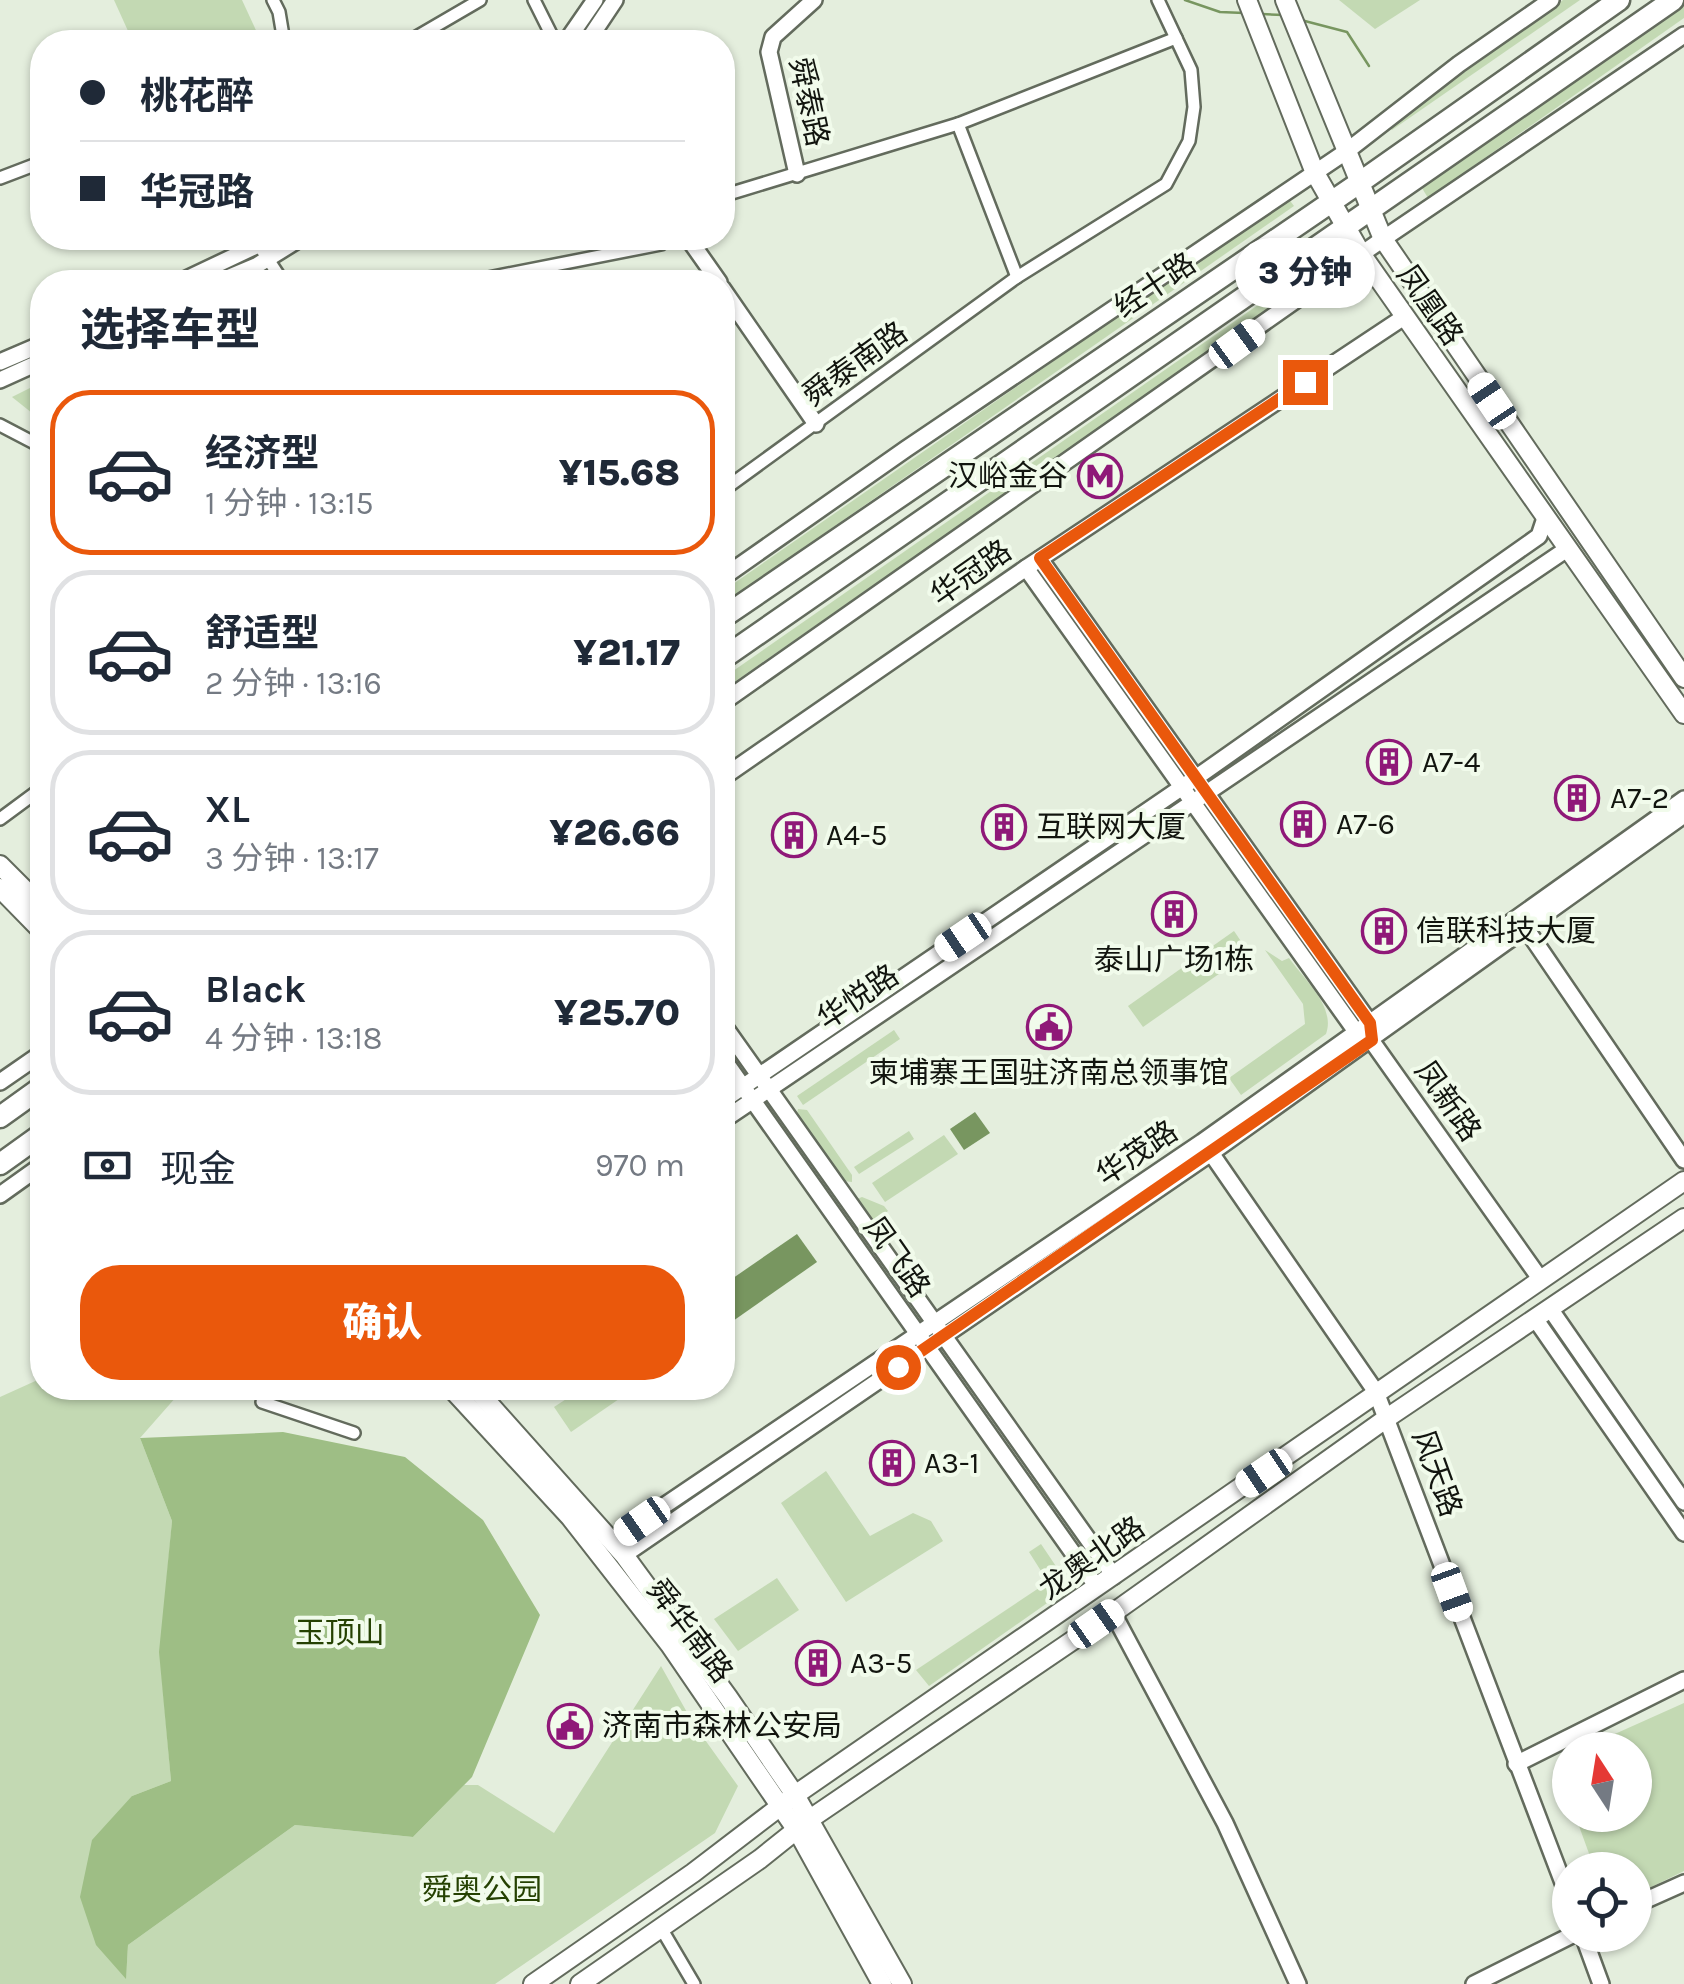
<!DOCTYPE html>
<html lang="zh">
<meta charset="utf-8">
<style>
body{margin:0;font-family:Karla,"Noto Sans SC",sans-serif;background:#f6f6f7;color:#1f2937;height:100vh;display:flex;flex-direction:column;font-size:38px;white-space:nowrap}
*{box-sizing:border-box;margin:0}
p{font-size:32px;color:#747a83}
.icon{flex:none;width:55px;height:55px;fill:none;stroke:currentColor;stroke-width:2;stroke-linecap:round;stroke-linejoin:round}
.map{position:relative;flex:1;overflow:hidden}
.details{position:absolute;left:30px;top:270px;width:705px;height:1130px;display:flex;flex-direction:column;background:#fff;border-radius:40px;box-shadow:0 2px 8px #0004}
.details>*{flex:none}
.banner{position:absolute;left:30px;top:30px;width:705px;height:220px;border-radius:40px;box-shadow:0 2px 8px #0004;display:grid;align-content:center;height:220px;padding:0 50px;background:#fff}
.needle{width:65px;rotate:348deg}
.controls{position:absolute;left:1552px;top:1732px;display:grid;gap:20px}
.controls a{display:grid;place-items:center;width:100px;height:100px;border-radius:50%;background:#fff;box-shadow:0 2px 8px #0004;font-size:50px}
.end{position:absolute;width:45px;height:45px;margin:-22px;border:12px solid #ea580c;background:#fff;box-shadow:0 0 0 5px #fff}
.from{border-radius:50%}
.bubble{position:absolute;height:70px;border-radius:35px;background:#fff;box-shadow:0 2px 8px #0004;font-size:32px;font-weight:800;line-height:70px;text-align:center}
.car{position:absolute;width:30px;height:60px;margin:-30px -15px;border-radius:12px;box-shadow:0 0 8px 2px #0007;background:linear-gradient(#fff 24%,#345 0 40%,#fff 0 76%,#345 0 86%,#fff 0)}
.banner b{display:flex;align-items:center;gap:35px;height:95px;font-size:38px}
.banner b+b{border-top:2px solid #e0e1e3}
.banner i{width:25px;height:25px;background:#1f2937}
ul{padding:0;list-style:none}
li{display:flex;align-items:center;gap:30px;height:165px;margin:0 20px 15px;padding:0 30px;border:5px solid #e0e1e3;border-radius:40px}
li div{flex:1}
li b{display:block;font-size:38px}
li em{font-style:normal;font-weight:800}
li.current{border-color:#ea580c}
li>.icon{width:90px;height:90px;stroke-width:1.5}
h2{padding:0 50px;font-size:45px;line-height:120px}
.pay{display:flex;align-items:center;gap:25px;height:110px;padding:0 50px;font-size:38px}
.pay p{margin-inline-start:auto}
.cta{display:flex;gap:20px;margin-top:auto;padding:20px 50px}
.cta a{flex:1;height:115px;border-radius:40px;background:#ea580c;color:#fff;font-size:40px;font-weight:800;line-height:115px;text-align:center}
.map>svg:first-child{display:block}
.green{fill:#c3d9b3}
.forest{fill:#9ebe85}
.water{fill:#789660}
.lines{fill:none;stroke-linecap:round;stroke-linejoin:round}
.stream{stroke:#789660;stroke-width:2.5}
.street-casing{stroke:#636b5d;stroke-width:16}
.secondary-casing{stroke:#636b5d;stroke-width:20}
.primary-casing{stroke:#636b5d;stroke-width:22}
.highway-casing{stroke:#636b5d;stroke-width:25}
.street{stroke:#fff;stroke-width:11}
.secondary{stroke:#fff;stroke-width:15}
.primary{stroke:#fff;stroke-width:18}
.highway{stroke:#fff;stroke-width:20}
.route{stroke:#ea580c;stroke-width:12}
.labels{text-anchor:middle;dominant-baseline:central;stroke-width:8;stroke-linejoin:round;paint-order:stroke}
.street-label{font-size:30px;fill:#12150f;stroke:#f1fbeb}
.poi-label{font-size:30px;fill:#12150f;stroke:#f1fbeb;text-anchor:start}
.park-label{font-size:30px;fill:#254102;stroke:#f1fbeb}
</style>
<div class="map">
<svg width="1684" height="1984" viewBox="0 0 1684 1984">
<rect width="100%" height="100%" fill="#e4eedd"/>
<g class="green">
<path d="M114 0H242L260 39 253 42H133Z"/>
<path d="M1339 0H1420L1375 29Z"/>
<path d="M1563 0H1580L1392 130 1389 127Z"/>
<path d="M1684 5V18L1428 198 1422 188Z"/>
<path d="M1288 198 1294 206 723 604V591Z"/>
<path d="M1321 261 1327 269 723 690V678Z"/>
<path d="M42 382V421L12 397Z"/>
<path d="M1234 931 1249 953 1143 1027 1128 1006Z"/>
<path d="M1265 950 1282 961 1289 958C1304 979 1336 1007 1326 1034L1241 1095 1229 1078 1305 1024 1303 1004Z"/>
<path d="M894 1030 900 1039 803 1105 797 1096Z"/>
<path d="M798 1109 807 1110 852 1175V1182L843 1181 797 1113Z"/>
<path d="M909 1131 914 1139 859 1174 854 1167Z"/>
<path d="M944 1135 958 1154 885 1202 872 1183Z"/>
<path d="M862 1197 884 1206 888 1211 884 1214 888 1222 877 1229 857 1199Z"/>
<path d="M42 1378V1388H184L140 1438 172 1521 160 1655 171 1781 132 1796 126 1977 128 1945 295 1825 413 1837 464 1785H478L554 1833 661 1666 693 1723 738 1786 715 1833 495 1984H0V1397Z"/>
<path d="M583 1388H635L571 1432 554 1407Z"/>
<path d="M826 1471 870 1536 913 1513 931 1521 943 1541 846 1602 781 1503Z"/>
<path d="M1041 1544 1070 1587 929 1686 916 1670 1048 1582 1029 1552Z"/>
<path d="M777 1578 799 1610 738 1651 714 1619Z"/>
<path d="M1684 1703V1871L1635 1895V1870H1595L1575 1815H1635V1750H1579Z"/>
</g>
<path class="forest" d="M283 1432 405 1457 483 1520 540 1615 472 1777 413 1837 295 1825 128 1945 126 1979 96 1945 80 1897 92 1840 132 1796 171 1781 159 1652 172 1521 140 1438Z"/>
<g class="water">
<path d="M975 1112 990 1133 964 1150 950 1129Z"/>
<path d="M797 1234 817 1262 723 1328V1285Z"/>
</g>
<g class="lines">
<g class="stream">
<path d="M1185 0 1220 12 1244 13"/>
<path d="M1262 14 1283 15"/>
<path d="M1301 20 1347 32 1369 66"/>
</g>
<defs>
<g id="street">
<path d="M273 0 279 12 284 42"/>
<path d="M534 0 555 42"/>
<path d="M408 42 480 0"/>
<path d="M958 124 1176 38"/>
<path d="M0 178 42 162"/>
<path d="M722 196 958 124 1017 277"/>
<path d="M254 238 283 282"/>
<path d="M468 282 661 244 663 238"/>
<path d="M0 425 42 447"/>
<path d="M722 491 1017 277 1166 184 1189 141 1194 107 1191 70 1158 0"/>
<path d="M0 819 42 788"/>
<path d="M275 1388 262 1402 354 1433"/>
<path d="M661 1928 694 1984"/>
</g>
<g id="secondary">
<path d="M566 42 595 0"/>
<path d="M587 42 615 0"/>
<path d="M797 174 769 52 773 37 814 0"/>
<path d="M688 238 719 282"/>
<path d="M180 282 273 238"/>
<path d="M218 282 256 266 301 238"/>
<path d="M722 288 816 424"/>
<path d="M0 362 42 344"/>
<path d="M0 380 42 361"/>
<path d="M1040 559 1370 1023 1371 1031"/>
<path d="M1026 568 1357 1033 1371 1040 1541 1280"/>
<path d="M722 578 906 449 1347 151 1459 64 1551 0"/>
<path d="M722 703 1383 239 1684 35"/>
<path d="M722 778 1026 568 1404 317"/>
<path d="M1527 930 1684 1160"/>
<path d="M722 1023 1114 1576"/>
<path d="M722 1057 1097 1587"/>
<path d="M0 1082 42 1053"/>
<path d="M722 1101 1197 777 1539 536 1545 518"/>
<path d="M722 1121 1567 549"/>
<path d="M1211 1153 1376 1392 1570 1901"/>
<path d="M0 1195 42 1165"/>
<path d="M1551 1310 1684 1502"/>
<path d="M1536 1320 1684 1533"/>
<path d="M612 1541 1202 1142 1684 799"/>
<path d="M624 1555 1211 1153 1684 815"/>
<path d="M1113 1613 1225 1823 1298 1984"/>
<path d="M1516 1764 1684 1680"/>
<path d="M1635 1905 1684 1883"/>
<path d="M1583 1935 1601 1984"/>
<path d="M1474 1984 1572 1935"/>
</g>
<g id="primary">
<path d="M1247 0 1315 173 1362 255 1684 714"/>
<path d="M1285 0 1383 239 1684 678"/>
<path d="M0 865 42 907"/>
<path d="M0 888 42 931"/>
<path d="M451 1388 570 1517 670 1645 798 1832 882 1984"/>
<path d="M475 1388 624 1555 728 1697 795 1795 902 1984"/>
<path d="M533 1984 693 1873 795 1795 1684 1181"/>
<path d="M580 1984 760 1859 810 1819 1113 1613 1387 1418 1684 1218"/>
</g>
<g id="highway">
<path d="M722 618 1359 183 1619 0"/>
<path d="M722 659 1673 0"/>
<path d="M0 1117 42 1087"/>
<path d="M0 1164 42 1134"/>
</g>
</defs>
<use href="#street" class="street-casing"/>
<use href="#secondary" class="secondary-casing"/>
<use href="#primary" class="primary-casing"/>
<use href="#highway" class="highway-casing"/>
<use href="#street" class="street"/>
<use href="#secondary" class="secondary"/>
<use href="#primary" class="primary"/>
<use href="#highway" class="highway"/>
</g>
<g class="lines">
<path class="route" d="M898 1367 1372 1040 1370 1023 1040 558 1305 382"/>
</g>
<defs>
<symbol id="metro-ring" viewBox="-11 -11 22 22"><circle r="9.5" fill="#f1fbeb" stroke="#8f1978" stroke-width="1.5"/><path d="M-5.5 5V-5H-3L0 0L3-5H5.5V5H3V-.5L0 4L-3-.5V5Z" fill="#8f1978"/></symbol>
<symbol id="building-ring" viewBox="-11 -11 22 22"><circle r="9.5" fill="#f1fbeb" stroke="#8f1978" stroke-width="1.5"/><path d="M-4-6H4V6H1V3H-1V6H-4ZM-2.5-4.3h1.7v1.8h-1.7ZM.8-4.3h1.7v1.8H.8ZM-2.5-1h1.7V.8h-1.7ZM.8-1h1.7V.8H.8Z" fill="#8f1978"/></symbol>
<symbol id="civic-ring" viewBox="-11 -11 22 22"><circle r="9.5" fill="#f1fbeb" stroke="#8f1978" stroke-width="1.5"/><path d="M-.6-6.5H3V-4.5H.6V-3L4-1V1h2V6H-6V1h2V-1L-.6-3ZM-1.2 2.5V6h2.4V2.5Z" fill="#8f1978"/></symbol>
</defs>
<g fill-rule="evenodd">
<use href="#metro-ring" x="1075" y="451" width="50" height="50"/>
<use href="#building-ring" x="1364" y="737" width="50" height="50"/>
<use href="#building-ring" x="1552" y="773" width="50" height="50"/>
<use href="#building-ring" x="1278" y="799" width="50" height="50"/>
<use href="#building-ring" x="979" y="802" width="50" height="50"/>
<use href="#building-ring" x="769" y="810" width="50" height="50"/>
<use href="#building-ring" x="1149" y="889" width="50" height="50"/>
<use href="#building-ring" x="1359" y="906" width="50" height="50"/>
<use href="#civic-ring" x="1024" y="1002" width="50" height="50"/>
<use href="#building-ring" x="867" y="1438" width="50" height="50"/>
<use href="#building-ring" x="793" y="1638" width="50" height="50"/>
<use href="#civic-ring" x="545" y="1701" width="50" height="50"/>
</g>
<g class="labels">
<g class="street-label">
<text transform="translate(809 102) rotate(78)">舜泰路</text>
<text transform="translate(1155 285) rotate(-34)">经十路</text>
<text transform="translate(1430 305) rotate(55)">凤凰路</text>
<text transform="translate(855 364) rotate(-36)">舜泰南路</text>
<text transform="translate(971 573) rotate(-35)">华冠路</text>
<text transform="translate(858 997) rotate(-34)">华悦路</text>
<text transform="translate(1448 1101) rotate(55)">凤新路</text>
<text transform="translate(1137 1153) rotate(-34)">华茂路</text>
<text transform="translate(897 1257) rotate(55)">凤飞路</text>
<text transform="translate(1437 1473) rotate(70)">风天路</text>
<text transform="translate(1092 1558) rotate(-35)">龙奥北路</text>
<text transform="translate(690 1631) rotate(53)">舜华南路</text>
</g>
<g class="poi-label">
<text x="1068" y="476" text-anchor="end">汉峪金谷</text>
<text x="1422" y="762">A7-4</text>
<text x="1610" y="798">A7-2</text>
<text x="1336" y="824">A7-6</text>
<text x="1036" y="827">互联网大厦</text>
<text x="826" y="835">A4-5</text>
<text x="1416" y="931">信联科技大厦</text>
<text x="1174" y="960" text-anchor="middle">泰山广场1栋</text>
<text x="1049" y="1073" text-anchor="middle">柬埔寨王国驻济南总领事馆</text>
<text x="924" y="1463">A3-1</text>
<text x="850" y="1663">A3-5</text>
<text x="602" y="1726">济南市森林公安局</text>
</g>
<g class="park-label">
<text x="340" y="1633">玉顶山</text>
<text x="482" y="1890">舜奥公园</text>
</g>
</g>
</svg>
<div class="controls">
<a><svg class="needle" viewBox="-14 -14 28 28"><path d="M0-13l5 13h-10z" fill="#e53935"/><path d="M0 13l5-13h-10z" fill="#747a83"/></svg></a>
<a><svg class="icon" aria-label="locate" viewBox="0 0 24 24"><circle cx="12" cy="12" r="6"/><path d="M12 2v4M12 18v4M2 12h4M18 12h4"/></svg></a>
</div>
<i class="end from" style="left:898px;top:1367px"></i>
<i class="end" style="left:1305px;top:382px"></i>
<div class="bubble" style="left:1235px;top:238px;width:140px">3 分钟</div>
<i class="car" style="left:1237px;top:344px;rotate:54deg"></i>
<i class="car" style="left:1492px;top:401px;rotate:326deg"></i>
<i class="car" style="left:963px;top:937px;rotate:236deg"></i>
<i class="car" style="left:1264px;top:1473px;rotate:236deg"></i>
<i class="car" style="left:642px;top:1521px;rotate:235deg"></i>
<i class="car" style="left:1452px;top:1592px;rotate:160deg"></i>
<i class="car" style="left:1096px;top:1624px;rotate:55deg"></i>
<div class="banner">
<b><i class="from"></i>桃花醉</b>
<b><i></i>华冠路</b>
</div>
<section class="details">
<h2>选择车型</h2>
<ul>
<li class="current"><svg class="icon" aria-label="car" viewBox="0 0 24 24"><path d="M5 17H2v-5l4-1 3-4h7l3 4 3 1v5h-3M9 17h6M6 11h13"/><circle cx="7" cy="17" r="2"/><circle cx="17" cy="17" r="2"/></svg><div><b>经济型</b><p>1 分钟 · 13:15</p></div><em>¥15.68</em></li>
<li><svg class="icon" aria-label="car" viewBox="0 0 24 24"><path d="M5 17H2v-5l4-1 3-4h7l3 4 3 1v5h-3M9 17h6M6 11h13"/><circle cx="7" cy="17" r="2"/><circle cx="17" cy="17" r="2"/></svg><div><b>舒适型</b><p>2 分钟 · 13:16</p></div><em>¥21.17</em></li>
<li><svg class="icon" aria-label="car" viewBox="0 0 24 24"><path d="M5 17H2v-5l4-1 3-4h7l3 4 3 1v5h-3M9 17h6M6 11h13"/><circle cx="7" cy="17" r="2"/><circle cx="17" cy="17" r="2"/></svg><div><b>XL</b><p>3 分钟 · 13:17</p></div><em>¥26.66</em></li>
<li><svg class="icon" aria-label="car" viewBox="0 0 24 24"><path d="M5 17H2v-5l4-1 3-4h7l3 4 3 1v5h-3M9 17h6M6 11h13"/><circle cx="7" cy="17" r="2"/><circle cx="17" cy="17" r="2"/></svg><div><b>Black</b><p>4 分钟 · 13:18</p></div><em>¥25.70</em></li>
</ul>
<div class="pay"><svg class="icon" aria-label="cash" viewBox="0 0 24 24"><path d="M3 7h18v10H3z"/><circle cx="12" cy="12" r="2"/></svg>现金<p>970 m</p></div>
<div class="cta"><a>确认</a></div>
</section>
</div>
